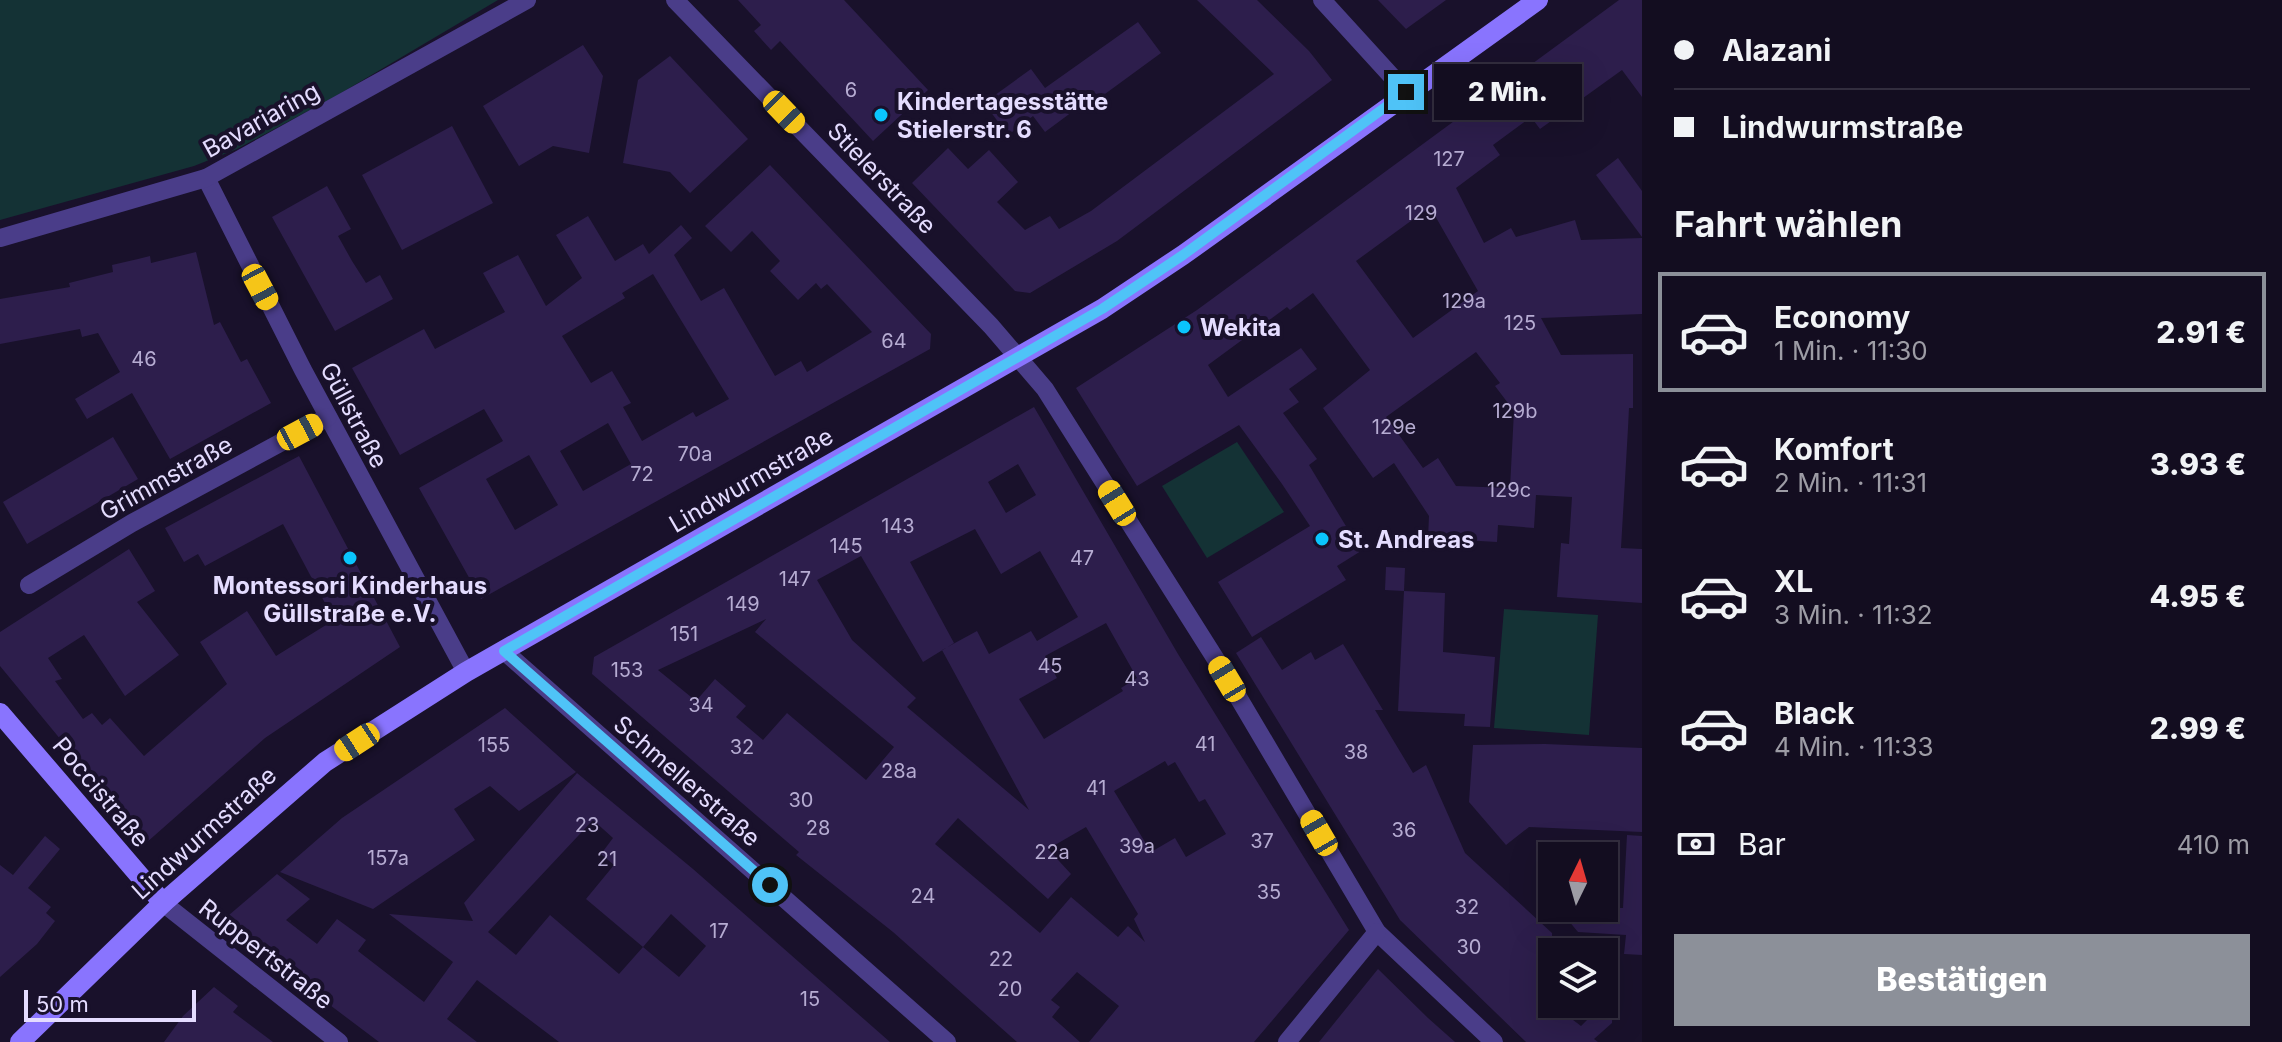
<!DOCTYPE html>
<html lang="de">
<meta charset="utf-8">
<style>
body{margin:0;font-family:Inter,sans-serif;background:#1c1629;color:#f1f3f6;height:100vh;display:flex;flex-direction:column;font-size:30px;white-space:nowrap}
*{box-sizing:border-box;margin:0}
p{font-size:26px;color:#9d9ca5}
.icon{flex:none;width:44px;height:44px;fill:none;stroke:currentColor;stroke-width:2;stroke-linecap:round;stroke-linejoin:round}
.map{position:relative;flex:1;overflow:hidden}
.sheet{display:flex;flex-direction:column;background:#130d20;width:640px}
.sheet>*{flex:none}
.hud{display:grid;align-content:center;height:176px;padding:0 32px;background:#130d20}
.needle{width:52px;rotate:5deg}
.buttons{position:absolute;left:1538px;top:842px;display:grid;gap:16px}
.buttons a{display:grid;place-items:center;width:80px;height:80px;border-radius:0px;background:#130d20;box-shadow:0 8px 32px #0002,0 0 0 2px #322d3e;font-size:40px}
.scale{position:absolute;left:24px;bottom:20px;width:172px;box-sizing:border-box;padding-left:8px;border:4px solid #e4dcff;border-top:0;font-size:22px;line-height:28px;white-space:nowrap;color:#e4dcff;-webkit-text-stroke:6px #19112b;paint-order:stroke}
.end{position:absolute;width:36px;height:36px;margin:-18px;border:10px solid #4fc3f7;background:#111;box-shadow:0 0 0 4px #111}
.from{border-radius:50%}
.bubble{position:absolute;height:56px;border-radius:0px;background:#130d20;box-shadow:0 8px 32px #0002,0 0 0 2px #322d3e;font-size:26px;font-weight:800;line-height:56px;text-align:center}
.car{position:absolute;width:24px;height:48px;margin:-24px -12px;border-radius:10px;box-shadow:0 0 6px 2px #0007;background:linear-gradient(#f5c518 24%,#345 0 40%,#f5c518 0 76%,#345 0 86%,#f5c518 0)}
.hud b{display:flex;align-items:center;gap:28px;height:76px;font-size:30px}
.hud b+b{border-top:2px solid #322d3e}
.hud i{width:20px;height:20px;background:#f1f3f6}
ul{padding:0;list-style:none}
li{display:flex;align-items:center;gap:24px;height:120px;margin:0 16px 12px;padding:0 16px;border:4px solid transparent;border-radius:0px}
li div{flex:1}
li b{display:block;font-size:30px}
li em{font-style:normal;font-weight:800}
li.current{border-color:#8c9099}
li>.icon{width:72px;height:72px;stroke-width:1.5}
h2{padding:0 32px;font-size:36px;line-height:96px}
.pay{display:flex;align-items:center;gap:20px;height:88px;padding:0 32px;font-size:30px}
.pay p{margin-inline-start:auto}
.primary-button{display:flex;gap:16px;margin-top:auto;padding:16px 32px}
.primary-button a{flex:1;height:92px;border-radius:0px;background:#8c9099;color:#fff;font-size:32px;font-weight:800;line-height:92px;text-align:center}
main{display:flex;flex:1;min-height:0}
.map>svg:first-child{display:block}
.green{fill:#143235}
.building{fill:#2d1e4c;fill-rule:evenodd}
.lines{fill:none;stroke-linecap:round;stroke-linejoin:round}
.street{stroke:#4a3d89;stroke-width:18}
.secondary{stroke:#8974fe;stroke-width:20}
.route{stroke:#4fc3f7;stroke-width:10}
.poi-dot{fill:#0ac5fd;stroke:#19112b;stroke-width:3}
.labels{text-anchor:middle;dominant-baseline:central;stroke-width:8;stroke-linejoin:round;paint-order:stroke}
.number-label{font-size:20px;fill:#b6acd2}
.poi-label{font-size:24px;font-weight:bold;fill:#e4dcff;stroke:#19112b;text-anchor:start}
.street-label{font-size:24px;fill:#e4dcff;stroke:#19112b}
</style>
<main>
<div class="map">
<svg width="1642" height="1042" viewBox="0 0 1642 1042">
<rect width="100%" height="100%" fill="#19112b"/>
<g class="green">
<path d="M0 0H498L336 96 237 149 194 166 0 220Z"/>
<path d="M1237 442 1284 512 1207 558 1162 486Z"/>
<path d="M1504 609 1598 615 1589 735 1494 728Z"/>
</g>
<g class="building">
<path d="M738 0H844L928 90 873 141 780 41 771 50 754 31 761 25Z"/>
<path d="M1197 0H1257L1309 51 1332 80 1117 241 1030 293 1015 291 912 183 948 148 968 169 989 150 1018 182 997 202 1025 230 1050 216 1059 229 1091 211 1274 74Z"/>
<path d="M1378 0H1446L1406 29Z"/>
<path d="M1619 0H1642V97L1622 70 1540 129 1531 117 1493 145 1500 155 1456 188 1484 243 1511 228 1516 237 1575 220 1581 240 1642 238V314L1541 318 1561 355 1633 354V408H1629L1628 428 1621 548 1642 549V603L1557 597 1561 543 1569 544 1572 497 1536 495 1534 528 1498 525 1497 542 1428 538 1429 516 1394 463 1373 478 1323 408 1370 370 1313 293 1290 310 1287 307 1208 365 1228 397 1301 348 1317 369 1289 389 1299 402 1283 413 1317 459 1309 465 1361 551 1337 566 1346 580 1252 637 1218 582 1310 526 1282 484 1239 425 1137 486 1076 388 1197 310ZM1430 207 1478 291 1413 338 1356 261ZM1476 352 1500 383 1495 386 1514 411 1510 488 1456 486 1438 458 1423 468 1386 417Z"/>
<path d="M1138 22 1161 53 1079 113 1076 109 1045 132 1033 116 1008 135 984 103 1031 69 1045 88Z"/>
<path d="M583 45 603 76 589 153 553 146 519 166 483 106Z"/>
<path d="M670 56 748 139 690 193 670 172 623 163 638 80Z"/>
<path d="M452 126 493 203 402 250 362 175Z"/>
<path d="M1618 158 1642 191V237L1596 175Z"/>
<path d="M770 165 931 334 930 349 481 599 419 488 503 441 484 409 400 455 352 368 424 329 435 349 505 312 483 273 518 255 546 306 582 278 556 235 588 216 615 261 643 244 649 254 681 225 692 238 674 255 701 301 724 288 775 376 801 361 807 372 872 332 827 284 821 289 816 283 798 300 770 271 780 261 752 231 731 252 705 226ZM653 274 729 399 696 417 693 412 642 441 623 407 631 403 612 371 591 383 562 336 625 298 622 293ZM608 423 631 464 583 491 560 451ZM529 455 558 505 515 530 486 479Z"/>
<path d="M327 186 351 229 338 236 352 261 366 283 380 275 393 299 335 331 272 217Z"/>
<path d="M196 252 214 325 220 322 241 362 247 359 271 403 170 459 132 393 87 419 75 399 120 372 98 333 82 337 80 329 0 344V299L70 287 69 283 113 272 112 265 138 259 150 256 151 263Z"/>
<path d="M1034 407 1178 654 1349 930 1254 1042H1089L1119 1006 1077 972 1051 1000 1060 1007 1052 1017 1080 1042H1017L893 932 796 855 799 852 592 674 594 657ZM1018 464 1036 495 1006 513 988 482ZM975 529 1001 574 1040 551 1078 617 1037 641 1031 631 989 654 977 631 942 650 1029 810 907 707 916 698 852 640 817 580 861 556 923 662 954 643 910 562ZM766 619 755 632 894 747 866 780 787 713 763 740 736 717 746 706 715 679 696 701 658 670ZM1106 623 1137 678 1121 688 1123 691 1044 739 1019 699 1057 678 1045 656ZM1165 761 1168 766 1175 762 1199 802 1205 799 1226 834 1186 857 1175 838 1151 852 1114 791ZM958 818 1048 899 1071 874 1048 849 1086 827 1138 914 1134 919 1145 942 1128 926 1118 937 1071 897 1040 933 935 844Z"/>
<path d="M113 437 138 479 27 544 3 502Z"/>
<path d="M299 456 400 647 265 738 146 843 0 666V632L129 549 155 591 137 602 179 655 125 696 84 635 48 658 62 679 55 681 83 719 92 713 102 725 110 718 144 756 227 684 200 642 247 611 276 656 334 620 283 524 205 566 198 554 184 562 165 528Z"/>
<path d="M1386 567 1405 568 1404 591 1385 590Z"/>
<path d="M1404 591 1445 593 1443 652 1495 657 1490 727 1464 726 1465 714 1398 711Z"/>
<path d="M1261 637 1282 670 1311 652 1315 660 1343 644 1383 710H1375L1413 773 1426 765 1465 853 1552 933V1004L1581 1026 1613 994 1612 1023 1594 1039 1598 1042H1526L1400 920 1236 653Z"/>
<path d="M505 708 576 772 519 811 490 786 454 809 475 840 373 909 280 872 342 818Z"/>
<path d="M1545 744 1642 748V832L1529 827 1506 845 1469 802 1473 745Z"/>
<path d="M577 773 693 869 890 1042H559L477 980 447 1019 477 1042H379L229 929V915L277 874 310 899 286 920 317 944 337 919 366 940 358 951 424 1002 453 962 389 914 473 921 464 903ZM593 820 613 838 601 854 614 865 586 899 643 947 619 974 550 915 516 955 488 932ZM671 914 706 946 679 977 643 947Z"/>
<path d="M1627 835 1642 836V955L1624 954 1626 935 1578 932 1558 908H1623Z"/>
<path d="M45 836 60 849 28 888 51 907 46 913 55 921 37 944 0 977V865L13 875Z"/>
<path d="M1378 969 1428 1018 1455 1042H1319Z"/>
<path d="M214 987 238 1006 233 1012 273 1042H164L183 1016Z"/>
</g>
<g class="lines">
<g class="street">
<path d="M675 0 991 326 1045 389 1215 658 1377 932 1494 1042"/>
<path d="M1322 0 1406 92"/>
<path d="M206 178 303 370 466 672"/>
<path d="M0 238 206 178 527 0"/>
<path d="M29 585 132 523 328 417"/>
<path d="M504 651 947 1042"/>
<path d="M163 903 339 1042"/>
<path d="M1287 1042 1377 932"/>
</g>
<g class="secondary">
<path d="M0 713 163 903"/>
<path d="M20 1042 163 903 325 762 466 672 1102 309 1183 255 1538 0"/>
</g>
</g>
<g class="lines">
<path class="route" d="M770 885 504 651 1102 309 1183 255 1406 92"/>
</g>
<g class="poi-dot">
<circle cx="881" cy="115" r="8"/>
<circle cx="1184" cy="327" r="8"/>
<circle cx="1322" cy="539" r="8"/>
<circle cx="350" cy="558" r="8"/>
</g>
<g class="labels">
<g class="number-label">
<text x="851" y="90">6</text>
<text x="1449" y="159">127</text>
<text x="1421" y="213">129</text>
<text x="1464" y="301">129a</text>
<text x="1520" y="323">125</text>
<text x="894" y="341">64</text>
<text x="144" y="359">46</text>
<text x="1515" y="411">129b</text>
<text x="1394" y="427">129e</text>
<text x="695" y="454">70a</text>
<text x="642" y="474">72</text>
<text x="1509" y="490">129c</text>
<text x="898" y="526">143</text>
<text x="846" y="546">145</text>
<text x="1082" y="558">47</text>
<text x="795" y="579">147</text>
<text x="743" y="604">149</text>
<text x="684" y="634">151</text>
<text x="1050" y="666">45</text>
<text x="627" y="670">153</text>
<text x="1137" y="679">43</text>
<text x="701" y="705">34</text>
<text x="1205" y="744">41</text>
<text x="494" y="745">155</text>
<text x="742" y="747">32</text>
<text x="1356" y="752">38</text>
<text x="899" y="771">28a</text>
<text x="1096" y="788">41</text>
<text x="801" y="800">30</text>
<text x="587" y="825">23</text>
<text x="818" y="828">28</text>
<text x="1404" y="830">36</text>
<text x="1262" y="841">37</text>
<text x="1137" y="846">39a</text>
<text x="1052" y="852">22a</text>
<text x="388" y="858">157a</text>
<text x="607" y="859">21</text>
<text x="1269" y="892">35</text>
<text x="923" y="896">24</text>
<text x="1467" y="907">32</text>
<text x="719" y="931">17</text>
<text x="1469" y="947">30</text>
<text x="1001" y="959">22</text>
<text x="1010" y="989">20</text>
<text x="810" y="999">15</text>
</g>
<g class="poi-label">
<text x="897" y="101">Kindertagesstätte<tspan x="897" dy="28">Stielerstr. 6</tspan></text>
<text x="1200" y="327">Wekita</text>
<text x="1338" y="539">St. Andreas</text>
<text x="350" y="585" text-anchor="middle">Montessori Kinderhaus<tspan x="350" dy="28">Güllstraße e.V.</tspan></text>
</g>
<g class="street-label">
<text transform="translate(261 120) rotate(-29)">Bavariaring</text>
<text transform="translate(882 178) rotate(46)">Stielerstraße</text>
<text transform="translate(354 415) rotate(62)">Güllstraße</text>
<text transform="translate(166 478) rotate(-29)">Grimmstraße</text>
<text transform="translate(751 480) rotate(-30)">Lindwurmstraße</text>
<text transform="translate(687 781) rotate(41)">Schmellerstraße</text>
<text transform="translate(101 792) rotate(50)">Poccistraße</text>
<text transform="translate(204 833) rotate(-42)">Lindwurmstraße</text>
<text transform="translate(266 954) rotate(38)">Ruppertstraße</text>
</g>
</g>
</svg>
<div class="buttons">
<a><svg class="needle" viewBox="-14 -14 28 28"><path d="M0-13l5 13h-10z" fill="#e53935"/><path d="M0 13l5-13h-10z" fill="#9d9ca5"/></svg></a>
<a><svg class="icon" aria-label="layers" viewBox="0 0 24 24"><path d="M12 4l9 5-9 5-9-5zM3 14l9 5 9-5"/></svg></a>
</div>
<div class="scale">50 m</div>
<i class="end from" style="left:770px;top:885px"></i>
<i class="end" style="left:1406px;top:92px"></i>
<div class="bubble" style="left:1434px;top:64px;width:148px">2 Min.</div>
<i class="car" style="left:784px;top:112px;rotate:136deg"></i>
<i class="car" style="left:260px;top:287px;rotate:152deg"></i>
<i class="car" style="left:300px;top:432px;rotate:62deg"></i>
<i class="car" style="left:1117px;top:503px;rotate:328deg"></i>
<i class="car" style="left:1227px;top:679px;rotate:329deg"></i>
<i class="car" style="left:357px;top:742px;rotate:237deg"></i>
<i class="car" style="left:1319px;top:833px;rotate:330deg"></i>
</div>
<section class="sheet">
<div class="hud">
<b><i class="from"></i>Alazani</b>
<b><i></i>Lindwurmstraße</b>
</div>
<h2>Fahrt wählen</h2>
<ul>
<li class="current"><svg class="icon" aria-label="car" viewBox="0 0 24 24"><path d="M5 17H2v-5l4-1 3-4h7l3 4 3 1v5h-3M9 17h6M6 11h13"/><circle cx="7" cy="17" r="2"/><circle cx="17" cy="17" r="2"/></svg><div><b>Economy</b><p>1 Min. · 11:30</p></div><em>2.91 €</em></li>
<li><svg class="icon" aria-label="car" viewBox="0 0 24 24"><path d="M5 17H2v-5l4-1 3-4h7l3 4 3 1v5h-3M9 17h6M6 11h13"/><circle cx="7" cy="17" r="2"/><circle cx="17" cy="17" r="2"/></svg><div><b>Komfort</b><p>2 Min. · 11:31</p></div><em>3.93 €</em></li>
<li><svg class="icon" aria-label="car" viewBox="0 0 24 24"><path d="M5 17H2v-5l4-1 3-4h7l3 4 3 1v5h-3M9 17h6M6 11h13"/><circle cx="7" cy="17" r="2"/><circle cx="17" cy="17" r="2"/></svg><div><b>XL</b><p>3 Min. · 11:32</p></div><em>4.95 €</em></li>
<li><svg class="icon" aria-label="car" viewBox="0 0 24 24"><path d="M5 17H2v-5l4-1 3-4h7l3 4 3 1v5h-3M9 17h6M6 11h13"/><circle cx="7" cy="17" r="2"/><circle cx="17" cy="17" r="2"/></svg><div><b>Black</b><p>4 Min. · 11:33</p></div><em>2.99 €</em></li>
</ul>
<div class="pay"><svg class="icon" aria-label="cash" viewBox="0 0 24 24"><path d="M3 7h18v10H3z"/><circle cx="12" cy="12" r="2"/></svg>Bar<p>410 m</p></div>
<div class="primary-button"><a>Bestätigen</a></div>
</section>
</main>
